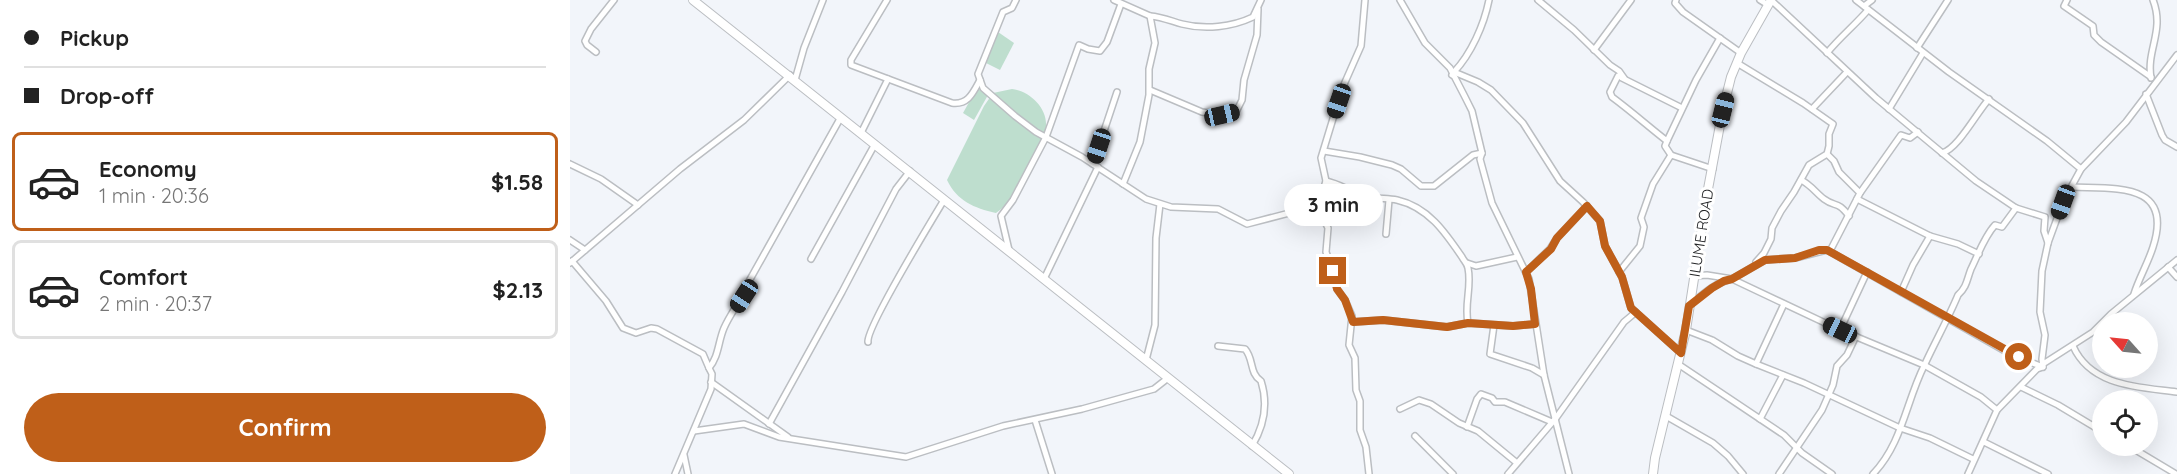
<!DOCTYPE html>
<meta charset="utf-8">
<style>
body{margin:0;font-family:Quicksand,sans-serif;background:#f2f2f2;color:#222;height:100vh;display:flex;flex-direction:column;font-size:22px;white-space:nowrap}
*{box-sizing:border-box;margin:0}
p{font-size:20px;color:#767676}
.icon{flex:none;width:33px;height:33px;fill:none;stroke:currentColor;stroke-width:2;stroke-linecap:round;stroke-linejoin:round}
.map{position:relative;flex:1;overflow:hidden}
.drawer{display:flex;flex-direction:column;background:#fff;width:570px}
.drawer>*{flex:none}
.hud{display:grid;align-content:center;height:132px;padding:0 24px;background:#fff}
.needle{width:39px;rotate:297deg}
.buttons{position:absolute;left:1522px;top:312px;display:grid;gap:12px}
.buttons a{display:grid;place-items:center;width:66px;height:66px;border-radius:50%;background:#fff;box-shadow:0 6px 24px #0002;font-size:30px}
.end{position:absolute;width:27px;height:27px;margin:-14px;border:8px solid #bf5f19;background:#fff;box-shadow:0 0 0 3px #fff}
.from{border-radius:50%}
.bubble{position:absolute;height:42px;border-radius:21px;background:#fff;box-shadow:0 6px 24px #0002;font-size:20px;font-weight:700;line-height:42px;text-align:center}
.car{position:absolute;width:18px;height:36px;margin:-18px -9px;border-radius:8px;box-shadow:0 0 4px 2px #0007;background:linear-gradient(#222 24%,#8ab4d8 0 40%,#222 0 76%,#8ab4d8 0 86%,#222 0)}
.hud b{display:flex;align-items:center;gap:21px;height:57px;font-size:22px}
.hud b+b{border-top:2px solid #e0e0e0}
.hud i{width:15px;height:15px;background:#222}
ul{padding:0;list-style:none}
li{display:flex;align-items:center;gap:18px;height:99px;margin:0 12px 9px;padding:0 12px;border:3px solid #e0e0e0;border-radius:9px}
li div{flex:1}
li b{display:block;font-size:22px}
li em{font-style:normal;font-weight:700}
li.selected{border-color:#bf5f19}
li>.icon{width:54px;height:54px;stroke-width:1.5}
.button{display:flex;gap:12px;margin-top:auto;padding:12px 24px}
.button a{flex:1;height:69px;border-radius:36px;background:#bf5f19;color:#fff;font-size:24px;font-weight:700;line-height:69px;text-align:center}
main{display:flex;flex:1;min-height:0}
.map>svg:first-child{display:block}
.green{fill:#bedece}
.lines{fill:none;stroke-linecap:round;stroke-linejoin:round}
.street-casing{stroke:#bbbec2;stroke-width:8}
.secondary-casing{stroke:#bbbec2;stroke-width:10}
.street{stroke:#fff;stroke-width:5}
.secondary{stroke:#fff;stroke-width:8}
.route{stroke:#bf5f19;stroke-width:8}
.labels{text-anchor:middle;dominant-baseline:central;stroke-width:6;stroke-linejoin:round;paint-order:stroke}
.street-label{font-size:15px;fill:#232426;stroke:#fff}
</style>
<main>
<section class="drawer">
<div class="hud">
<b><i class="from"></i>Pickup</b>
<b><i></i>Drop-off</b>
</div>
<ul>
<li class="selected"><svg class="icon" aria-label="car" viewBox="0 0 24 24"><path d="M5 17H2v-5l4-1 3-4h7l3 4 3 1v5h-3M9 17h6M6 11h13"/><circle cx="7" cy="17" r="2"/><circle cx="17" cy="17" r="2"/></svg><div><b>Economy</b><p>1 min · 20:36</p></div><em>$1.58</em></li>
<li><svg class="icon" aria-label="car" viewBox="0 0 24 24"><path d="M5 17H2v-5l4-1 3-4h7l3 4 3 1v5h-3M9 17h6M6 11h13"/><circle cx="7" cy="17" r="2"/><circle cx="17" cy="17" r="2"/></svg><div><b>Comfort</b><p>2 min · 20:37</p></div><em>$2.13</em></li>
</ul>
<div class="button"><a>Confirm</a></div>
</section>
<div class="map">
<svg width="1607" height="474" viewBox="0 0 1607 474">
<rect width="100%" height="100%" fill="#f2f5fa"/>
<g class="green">
<path d="M428 32 444 43 430 70 414 62Z"/>
<path d="M407 88 418 95 404 120 393 113Z"/>
<path d="M442 89C461 91 481 111 475 132 471 145 461 159 455 170 447 186 441 203 426 213 404 208 387 201 377 180L414 106 423 93Z"/>
</g>
<g class="lines">
<defs>
<g id="street">
<path d="M317 0 281 60V65L382 103C398 105 403 93 410 80"/>
<path d="M446 0 442 8 433 12 408 74 413 88 445 116 466 132 512 157 576 199 601 207 648 209 677 224 727 211 746 214 754 220 758 228 756 252 763 271 767 289 775 300 782 316 779 345 785 358 786 390 790 401V430L796 447 799 474"/>
<path d="M544 0 580 16 585 43 579 69V95L570 142 553 184"/>
<path d="M830 0 855 43 880 68 895 97 902 111 912 153 910 159 922 203 959 279 974 375 999 474"/>
<path d="M968 0 1004 30 1040 65 1049 71 1054 78 1048 76 1040 92 1042 97C1061 111 1079 127 1097 141L1095 146 1101 155 1143 169"/>
<path d="M1106 0 1105 3 1113 12 1171 53"/>
<path d="M1190 0 1198 5"/>
<path d="M1201 0 1306 98 1406 181 1446 208 1475 217 1474 231 1478 243"/>
<path d="M1286 0 1379 72 1477 141 1511 169"/>
<path d="M1497 0 1494 6 1523 26 1524 35 1531 42 1581 77"/>
<path d="M1294 6 1302 0"/>
<path d="M580 16C592 17 601 21 612 24 635 30 662 27 683 17L691 0"/>
<path d="M1347 48 1378 0"/>
<path d="M1024 50 1061 0"/>
<path d="M26 52 17 45 15 41 21 29 44 0"/>
<path d="M1257 53C1270 37 1285 25 1298 10"/>
<path d="M1167 63 1233 103 1263 124 1259 134V146L1257 154 1239 165 1224 192 1211 211 1202 228 1201 239 1194 253 1186 262"/>
<path d="M884 72C901 54 914 25 919 0"/>
<path d="M882 75 884 72 908 82 921 90 953 123 990 181 1013 202 1030 221 1035 246 1052 277 1061 308 1111 353"/>
<path d="M1052 78 1112 108"/>
<path d="M1581 78C1576 50 1595 31 1583 0"/>
<path d="M225 80 234 48 253 0"/>
<path d="M580 90 632 112 652 115 666 112 672 100 674 80 687 35 688 9"/>
<path d="M1576 94 1592 135 1595 140 1607 147"/>
<path d="M1242 109 1277 72"/>
<path d="M1319 109 1353 53"/>
<path d="M291 133 318 79"/>
<path d="M1097 141 1126 80 1150 38"/>
<path d="M754 151 790 157 822 165 831 169 851 186H864L903 155 912 153"/>
<path d="M1372 153C1388 149 1407 112 1419 99"/>
<path d="M1257 154 1264 161 1269 172 1290 193"/>
<path d="M0 164 31 179 68 205"/>
<path d="M523 164 547 92"/>
<path d="M1231 180C1241 185 1246 193 1254 199 1266 208 1267 200 1279 216"/>
<path d="M756 181C770 184 781 192 795 196 805 199 817 198 827 200 858 207 875 232 892 257 894 261 897 263 898 268 902 287 894 304 898 323"/>
<path d="M1502 187C1546 189 1604 182 1583 247 1578 263 1569 278 1564 294"/>
<path d="M1287 199 1360 236 1388 244 1409 254"/>
<path d="M746 214 756 181 751 158 772 89 791 46 795 0"/>
<path d="M816 234 819 200"/>
<path d="M0 240 15 250"/>
<path d="M439 250 431 216 443 200 476 137 509 45 518 49 530 51 537 42 551 4"/>
<path d="M1260 251 1290 193 1331 135 1340 138 1348 132"/>
<path d="M241 259 305 144"/>
<path d="M2 261 36 301 53 328 66 333 81 328 87 329 133 354 139 368"/>
<path d="M0 263 110 169 174 120 220 75"/>
<path d="M897 263 906 266 947 257"/>
<path d="M1598 267 1607 277"/>
<path d="M956 272 980 249 987 238 1017 206"/>
<path d="M1049 272 1070 246 1074 227 1071 218 1083 184 1101 155"/>
<path d="M1124 276 1137 275 1162 279 1195 260 1225 258 1257 250 1442 355 1473 367V364L1523 332 1541 314 1607 260"/>
<path d="M474 279 528 167"/>
<path d="M1331 292 1343 265 1360 236"/>
<path d="M1120 305C1133 294 1146 282 1162 279L1270 330 1354 365 1411 397 1427 410"/>
<path d="M783 322 813 320 877 327 898 323 943 326 965 324"/>
<path d="M924 325 920 354 962 368 974 375"/>
<path d="M1116 330 1142 340 1168 356 1186 364 1234 383 1330 428 1360 438 1403 459"/>
<path d="M1270 330 1297 272"/>
<path d="M298 342C296 328 362 220 374 200"/>
<path d="M648 346 675 349C684 359 679 373 691 381 698 403 694 426 682 446"/>
<path d="M1503 346C1521 387 1570 387 1607 392"/>
<path d="M576 360 585 325 586 238 590 204"/>
<path d="M1108 364 1214 435 1232 453 1262 474"/>
<path d="M1186 364 1214 304"/>
<path d="M141 382 218 437"/>
<path d="M1451 387 1488 405 1533 432"/>
<path d="M830 409 849 400 861 404 889 423 908 431 947 463"/>
<path d="M1096 416 1143 443 1158 456 1173 474"/>
<path d="M1190 419 1213 375"/>
<path d="M465 420 482 474"/>
<path d="M199 424 272 292 326 189 340 171"/>
<path d="M897 427 907 399 911 394 922 398 925 402H935L982 422"/>
<path d="M124 431 174 424 209 437 336 457 433 426 512 409 584 389 598 378"/>
<path d="M845 436 883 474"/>
<path d="M1414 442 1478 474"/>
<path d="M1559 446 1606 474"/>
<path d="M114 455 118 474"/>
<path d="M105 474 141 389 142 374 139 368C149 356 148 342 154 328 161 312 172 300 178 283L271 117"/>
<path d="M938 474 986 418 1054 322 1066 312"/>
<path d="M1209 474 1252 410 1263 385 1267 366 1277 355 1286 336"/>
<path d="M1303 474C1332 444 1336 402 1354 366 1365 342 1378 319 1388 295 1397 287 1397 279 1401 269 1408 255 1414 237 1425 225L1432 227 1446 208"/>
<path d="M1398 474 1427 410 1467 369 1473 367 1472 359 1475 335 1470 312 1472 271 1478 243 1493 202 1511 169 1556 122 1607 55"/>
</g>
<g id="secondary">
<path d="M123 0 719 474"/>
<path d="M1083 474 1085 458 1116 330 1138 189 1153 109 1161 77 1171 53 1201 0"/>
</g>
</defs>
<use href="#street" class="street-casing"/>
<use href="#secondary" class="secondary-casing"/>
<use href="#street" class="street"/>
<use href="#secondary" class="secondary"/>
</g>
<g class="lines">
<path class="route" d="M763 271 767 289 775 300 783 322 813 320 877 327 898 323 943 326 965 324 961 289 956 272 981 249 987 238 1017 206 1030 221 1035 246 1052 277 1061 308 1111 353 1119 306 1142 288 1154 281 1162 279 1195 260 1225 258 1249 250H1257L1449 357"/>
</g>
<g class="labels">
<g class="street-label">
<text transform="translate(1131 233) rotate(-81)">ILUME ROAD</text>
</g>
</g>
</svg>
<div class="buttons">
<a><svg class="needle" viewBox="-14 -14 28 28"><path d="M0-13l5 13h-10z" fill="#e53935"/><path d="M0 13l5-13h-10z" fill="#767676"/></svg></a>
<a><svg class="icon" aria-label="locate" viewBox="0 0 24 24"><circle cx="12" cy="12" r="6"/><path d="M12 2v4M12 18v4M2 12h4M18 12h4"/></svg></a>
</div>
<i class="end from" style="left:1449px;top:357px"></i>
<i class="end" style="left:763px;top:271px"></i>
<div class="bubble" style="left:714px;top:184px;width:99px">3 min</div>
<i class="car" style="left:769px;top:101px;rotate:199deg"></i>
<i class="car" style="left:1153px;top:110px;rotate:14deg"></i>
<i class="car" style="left:652px;top:115px;rotate:77deg"></i>
<i class="car" style="left:529px;top:146px;rotate:198deg"></i>
<i class="car" style="left:1493px;top:202px;rotate:200deg"></i>
<i class="car" style="left:174px;top:296px;rotate:213deg"></i>
<i class="car" style="left:1270px;top:330px;rotate:295deg"></i>
</div>
</main>
